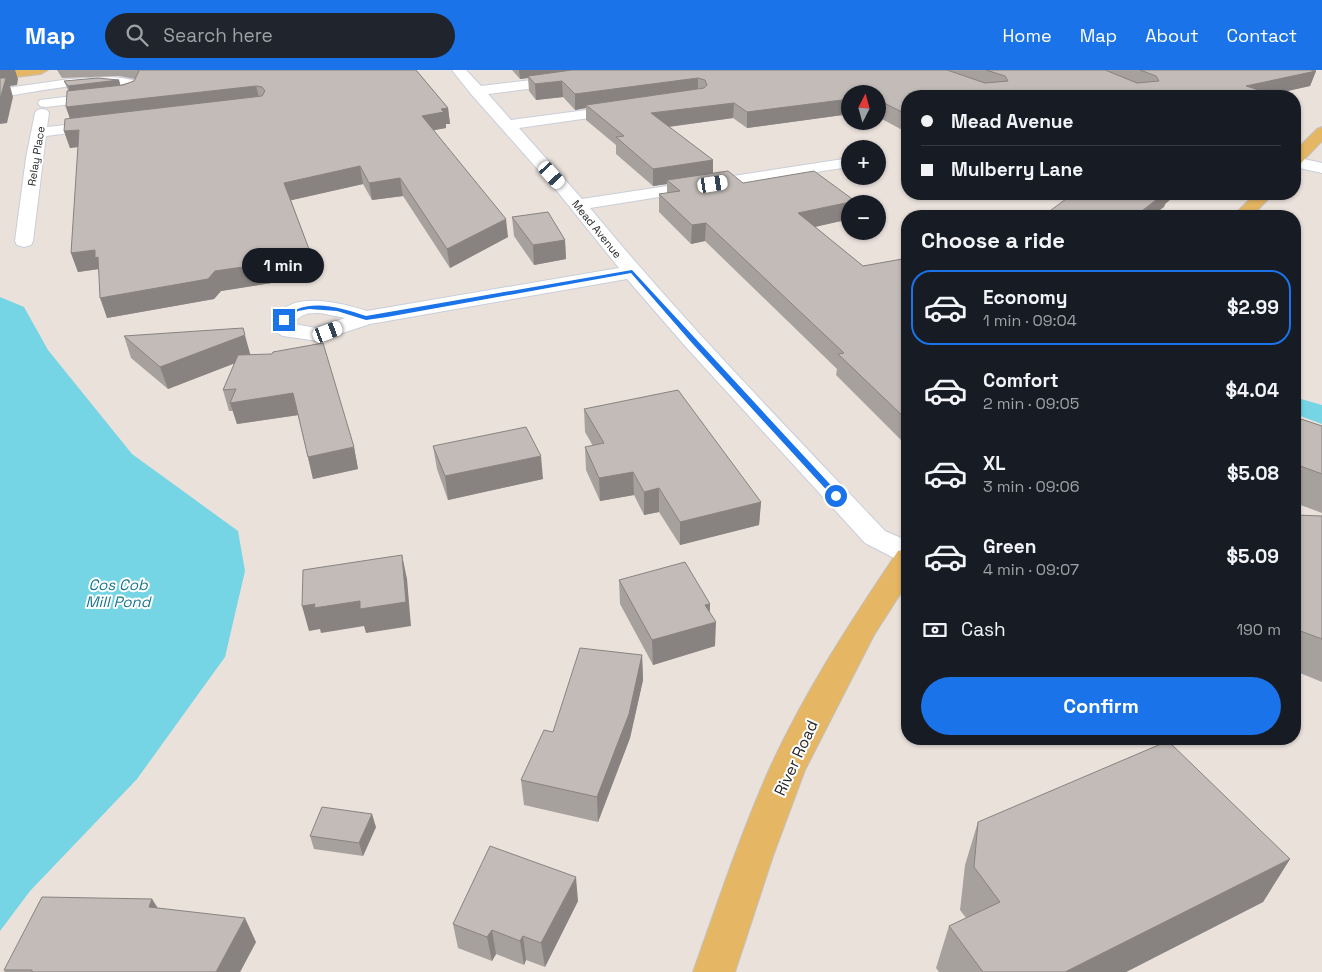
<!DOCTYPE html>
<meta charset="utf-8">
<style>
body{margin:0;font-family:"Space Grotesk",sans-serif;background:#20242c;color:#f1f3f6;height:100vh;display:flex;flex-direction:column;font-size:19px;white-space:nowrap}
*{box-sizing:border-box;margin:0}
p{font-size:16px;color:#9ea1a6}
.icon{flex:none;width:28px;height:28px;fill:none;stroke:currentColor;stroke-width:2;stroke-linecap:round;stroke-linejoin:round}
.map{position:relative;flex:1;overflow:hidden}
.drawer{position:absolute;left:901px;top:140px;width:400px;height:535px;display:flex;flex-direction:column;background:#171b24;border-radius:20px;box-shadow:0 1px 4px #0004}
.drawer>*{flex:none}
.banner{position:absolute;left:901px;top:20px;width:400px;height:110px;border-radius:20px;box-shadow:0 1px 4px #0004;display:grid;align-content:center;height:110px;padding:0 20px;background:#171b24}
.needle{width:32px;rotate:6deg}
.buttons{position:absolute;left:841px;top:15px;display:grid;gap:10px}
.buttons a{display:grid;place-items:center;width:45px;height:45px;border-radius:50%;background:#171b24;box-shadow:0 1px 4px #0004;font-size:25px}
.end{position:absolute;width:22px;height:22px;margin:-11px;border:6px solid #1a73e8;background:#fff;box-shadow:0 0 0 2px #fff}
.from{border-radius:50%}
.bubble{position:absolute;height:35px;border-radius:18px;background:#171b24;box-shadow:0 1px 4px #0004;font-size:16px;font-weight:800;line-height:35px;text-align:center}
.car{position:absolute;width:15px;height:30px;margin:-15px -8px;border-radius:6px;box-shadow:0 0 4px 1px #0007;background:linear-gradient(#fff 24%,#345 0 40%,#fff 0 76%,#345 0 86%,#fff 0)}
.banner b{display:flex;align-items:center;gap:18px;height:48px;font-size:19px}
.banner b+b{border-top:1px solid #363941}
.banner i{width:12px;height:12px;background:#f1f3f6}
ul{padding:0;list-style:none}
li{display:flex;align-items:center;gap:15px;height:75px;margin:0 10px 8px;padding:0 10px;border:2px solid transparent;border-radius:20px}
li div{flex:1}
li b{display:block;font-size:19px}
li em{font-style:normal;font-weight:800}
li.current{border-color:#1a73e8}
li>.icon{width:45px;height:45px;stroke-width:1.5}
h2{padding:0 20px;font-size:22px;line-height:60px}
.pay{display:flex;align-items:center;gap:12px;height:55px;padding:0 20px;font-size:19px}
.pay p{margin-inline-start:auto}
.cta{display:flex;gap:10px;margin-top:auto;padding:10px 20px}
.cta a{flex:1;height:58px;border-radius:30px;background:#1a73e8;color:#fff;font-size:20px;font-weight:800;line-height:58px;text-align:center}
header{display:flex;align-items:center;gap:30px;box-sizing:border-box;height:70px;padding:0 25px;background:#1a73e8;color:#fff}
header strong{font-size:24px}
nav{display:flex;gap:28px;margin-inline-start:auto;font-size:18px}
.search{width:350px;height:45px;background:#20242c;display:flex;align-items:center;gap:12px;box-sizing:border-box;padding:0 18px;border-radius:28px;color:#9ea1a6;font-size:19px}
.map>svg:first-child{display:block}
.water{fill:#75d5e5}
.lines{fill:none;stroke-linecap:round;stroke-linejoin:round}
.minor-casing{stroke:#c9ced9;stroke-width:2}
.major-casing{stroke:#c3c3c3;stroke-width:2}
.minor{fill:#fff;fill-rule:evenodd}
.major{fill:#e5b664;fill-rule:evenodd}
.wall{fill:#a7a19d}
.shaded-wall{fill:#888380}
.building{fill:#c2bbb7;stroke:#888380}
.route{fill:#1a73e8}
.labels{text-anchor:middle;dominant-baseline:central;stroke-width:4;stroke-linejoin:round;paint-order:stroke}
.far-street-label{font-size:11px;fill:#282828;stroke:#fff}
.water-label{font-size:15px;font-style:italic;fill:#17748d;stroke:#fff}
.near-street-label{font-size:16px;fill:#282828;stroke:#fff}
</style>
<header>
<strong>Map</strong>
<div class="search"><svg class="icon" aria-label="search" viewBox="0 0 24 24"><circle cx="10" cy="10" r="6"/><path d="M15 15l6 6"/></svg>Search here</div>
<nav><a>Home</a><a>Map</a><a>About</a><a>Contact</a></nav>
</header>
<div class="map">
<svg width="1322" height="902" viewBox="0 0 1322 902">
<rect width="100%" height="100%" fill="#eae1db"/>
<g class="water">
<path d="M0 227 24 237 48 280 132 384 238 461 245 501 225 587 137 709 30 821 0 861Z"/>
<path d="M1301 329 1322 335V354L1295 344V336Z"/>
</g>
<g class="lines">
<defs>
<g id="minor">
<path d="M452 0H466L481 16 566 6 573 10 566 14 488 24 511 50 624 35 629 36 631 39 629 42 624 43 519 58 582 129 850 88V96L848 97 590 138C683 251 785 355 885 461L908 471V492L898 490 865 473 686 277 627 209 370 254 318 271 283 266 277 263 272 254C275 250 277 244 281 241 300 222 345 234 367 241L619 198 557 121 471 24ZM320 243 345 248 316 258 294 254C300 243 309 243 320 243Z"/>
<path d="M110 7C121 8 135 8 142 16L138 24 127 28 45 37 40 36 38 33 40 30 124 20 127 18C100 7 31 23 0 27V19L70 9Z"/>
<path d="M42 39 47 40 49 43 47 57 102 51 107 52 109 55 107 58 102 59 46 66 33 171 31 175 24 177 17 175 15 171 26 88 35 43 37 40Z"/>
<path d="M1295 87 1322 93V103L1295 97Z"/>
</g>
<g id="major">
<path d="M8 0H48L41 4 0 9V1Z"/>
<path d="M1322 57V71L1301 93 1295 95V81L1317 59Z"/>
<path d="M1255 124H1273L1252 146H1233Z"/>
<path d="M908 479V512L874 565 805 700 773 786 735 902H693C717 835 740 765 769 700 804 623 851 551 898 481Z"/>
</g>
</defs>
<use href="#minor" class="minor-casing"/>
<use href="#major" class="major-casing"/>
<use href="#minor" class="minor"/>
<use href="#major" class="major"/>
</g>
<g class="wall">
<path d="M57 0H416L448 38 450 54H446V58L434 60 508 167 450 198 403 126 372 130 363 114 291 130 312 187 316 206 221 221 214 229 107 248 99 199 78 202 71 183 78 77 70 78 64 61 70 48 66 37 68 20 64 11 119 10 120 15 134 11 135 9 119 6 62 8Z"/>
<path d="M512 0H1311L1316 1 1310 16 1272 24 908 26V63L878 47V24H850V44L747 58 733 48 669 57 713 90V103L743 113 855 131V134H850V149L815 157 863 196 908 188V371L904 373 836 305 837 299 705 171 691 174 659 142V124L667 123V114L653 116 616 84V75L586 50V38L575 40 563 27 536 30 529 21 528 8 520 9Z"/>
<path d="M1059 124H1177L1165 134 1164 137 1069 128Z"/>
<path d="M512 147 565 170 566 189 534 195 514 166Z"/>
<path d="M124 266 250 285 354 377 358 399 313 409 298 345 237 354 233 341H229L223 320 235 293 168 319 131 288Z"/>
<path d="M584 339 761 432 759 455 680 475 659 442 644 445 634 425 600 431 586 400 585 377 593 376 585 362Z"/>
<path d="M1295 347 1322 356V443L1295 433Z"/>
<path d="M433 376 543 409 448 430 437 399Z"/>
<path d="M1295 445 1322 446V612L1295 601Z"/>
<path d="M619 510 710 534V542L715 576 653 595 620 534Z"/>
<path d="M642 585 643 610 630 668 598 752 524 735 521 710 553 662Z"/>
<path d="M978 752 1290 789 1263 832 1126 902H939L936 898 949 856 966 848 960 840 965 795Z"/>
<path d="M376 757 363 786 314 779 310 766Z"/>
<path d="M152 829 158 838 256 872 240 902H5L4 900Z"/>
<path d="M578 831 545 897 526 890 524 895 496 884 492 891 458 878 453 854Z"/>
</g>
<g class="shaded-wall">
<path d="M0 0H15L18 9 17 15 10 16 13 27 7 53 0 54Z"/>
<path d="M519 0H596L528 6V8L520 9Z"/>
<path d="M1316 1 1310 16 1265 26 1246 16Z"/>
<path d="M698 8V23L586 35V38L575 40V24Z"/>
<path d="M119 10 121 18 70 24 68 16Z"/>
<path d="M562 11 563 27 536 30 535 14Z"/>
<path d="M256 16 260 31 71 52 66 37Z"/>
<path d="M850 29V44L747 58V42Z"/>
<path d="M734 33 733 48 651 59V43Z"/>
<path d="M448 38 450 54H446V58L424 62 422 46 441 39Z"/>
<path d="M79 60 85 76 70 78 64 61Z"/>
<path d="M713 90V107L667 110V114L653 116V99Z"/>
<path d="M360 96 363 114 288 131 284 113Z"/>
<path d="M400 108 403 126 372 130 369 113Z"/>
<path d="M1164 124H1177L1165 134 1164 137 1152 146H1135Z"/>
<path d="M855 131V134H850V149L796 161 798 143Z"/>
<path d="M506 149 508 167 450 198 447 179Z"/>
<path d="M706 153 705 171 691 174 692 155Z"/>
<path d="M565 170 566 189 534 195 533 175Z"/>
<path d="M95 180 98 187 99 199 78 202 71 183Z"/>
<path d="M312 187 316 206 221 221 214 229 107 248 100 228 215 201Z"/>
<path d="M243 258 251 287 168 319 160 297Z"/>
<path d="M293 323 299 345 237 354 230 333Z"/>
<path d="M907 351 908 371 904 373Z"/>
<path d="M354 377 358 399 313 409 308 387Z"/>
<path d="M541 386 543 409 448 430 445 406Z"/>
<path d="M633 402 634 425 600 431 599 408Z"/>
<path d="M659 418V442L644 445V422Z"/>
<path d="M761 432 759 455 680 475V452Z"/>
<path d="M402 485 407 509 411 556 366 563 364 556 321 563 320 559 309 561 302 536 315 534Z"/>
<path d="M710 534 709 554 716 552 715 576 653 595 652 570 705 535Z"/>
<path d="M642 585 643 610 630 668 598 752 597 727Z"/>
<path d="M372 744 376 757 363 786 359 773Z"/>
<path d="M1290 789 1263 832 1126 902H1065Z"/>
<path d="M576 807 578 831 545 897 541 873Z"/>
<path d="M152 829 166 853 149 837Z"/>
<path d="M245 848 256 872 240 902H216Z"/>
<path d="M492 860 496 884 492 891 487 867Z"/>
<path d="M523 866 526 890 524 895 520 871Z"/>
</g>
<g class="building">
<path d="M138 0H416L448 38 441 39 444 42 422 46 506 149 447 179 400 108 369 113 360 96 284 113 312 187 215 201 208 209 100 228 98 187 95 188V180L71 183 79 60 64 61 65 49 262 26 265 21 262 17 256 16 66 37 67 21 123 15 134 11 139 1Z"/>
<path d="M572 0H947L985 13 1008 11 1005 6 986 0H1105L1137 13 1159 11 1156 6 1140 0H1311L1316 1 1246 16 1278 26H908V45L878 30V24H850V29L747 42 734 33 651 43 713 90 653 99 616 67 624 66 586 35 704 18 707 15 705 10 698 8 575 24 562 11 535 14 528 6Z"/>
<path d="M0 8H6L0 29Z"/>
<path d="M98 8 119 10 68 16 64 11Z"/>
<path d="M728 101 743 113 814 101 855 131 798 143 863 196 908 188V351L838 284 844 283 706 153 692 155 659 124 680 121 667 110Z"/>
<path d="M1077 124H1164L1135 146H1043L1066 129Z"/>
<path d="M548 142 565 170 533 175 512 147Z"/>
<path d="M243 258 245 265 160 297 124 266Z"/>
<path d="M323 273 354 377 308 387 293 323 230 333 236 319 223 320 238 285 272 284 273 282Z"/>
<path d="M678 320 761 432 680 452 659 418 644 422 633 402 599 408 585 377 604 373 584 339Z"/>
<path d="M1295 347 1322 356V404L1295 394Z"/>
<path d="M526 357 541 386 445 406 433 376Z"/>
<path d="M1295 445 1322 446V569L1295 559Z"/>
<path d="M402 485 406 532 360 539V531L314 538 315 534 302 536 303 500Z"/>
<path d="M685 492 710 534 705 535 716 552 652 570 619 510Z"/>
<path d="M580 578 642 585 629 644 597 727 521 710 544 660 553 662Z"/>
<path d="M1168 671 1290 789 1065 902H983L949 856 1000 832 974 797 978 752Z"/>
<path d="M322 737 372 744 359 773 310 766Z"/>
<path d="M490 776 576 807 541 873 523 866 520 871 492 860 487 867 453 854Z"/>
<path d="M42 827 152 829 149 837 245 848 216 902H32V900H4Z"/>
</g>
<path class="route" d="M632 200 839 424V427H833L692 273 631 203 387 247 366 250 337 241 309 239 298 241 287 251 281 250C304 226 339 237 366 246Z"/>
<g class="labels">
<g class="far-street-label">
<text transform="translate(36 86) rotate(-81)">Relay Place</text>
<text transform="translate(597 159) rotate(51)">Mead Avenue</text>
</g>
<g class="water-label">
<text x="118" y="514">Cos Cob<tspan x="118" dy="17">Mill Pond</tspan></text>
</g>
<g class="near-street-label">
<text transform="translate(796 688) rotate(-65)">River Road</text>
</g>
</g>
</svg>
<div class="buttons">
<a><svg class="needle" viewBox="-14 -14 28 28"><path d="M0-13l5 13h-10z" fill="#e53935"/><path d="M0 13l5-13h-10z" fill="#9ea1a6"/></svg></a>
<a>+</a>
<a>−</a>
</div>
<i class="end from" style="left:836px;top:426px"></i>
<i class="end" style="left:284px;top:250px"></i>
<div class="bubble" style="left:242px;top:178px;width:82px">1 min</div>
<i class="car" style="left:552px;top:105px;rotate:138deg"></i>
<i class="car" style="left:713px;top:114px;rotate:81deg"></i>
<i class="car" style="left:328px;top:262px;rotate:69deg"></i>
<div class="banner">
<b><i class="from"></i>Mead Avenue</b>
<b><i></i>Mulberry Lane</b>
</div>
<section class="drawer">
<h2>Choose a ride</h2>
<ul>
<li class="current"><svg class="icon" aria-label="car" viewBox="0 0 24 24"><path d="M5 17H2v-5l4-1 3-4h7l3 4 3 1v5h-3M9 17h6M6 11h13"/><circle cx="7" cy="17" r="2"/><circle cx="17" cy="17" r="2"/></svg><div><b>Economy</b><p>1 min · 09:04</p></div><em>$2.99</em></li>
<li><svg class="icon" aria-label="car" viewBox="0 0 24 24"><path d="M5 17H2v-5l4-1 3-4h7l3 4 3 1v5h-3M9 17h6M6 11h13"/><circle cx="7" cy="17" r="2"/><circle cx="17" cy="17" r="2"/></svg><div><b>Comfort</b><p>2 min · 09:05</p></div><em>$4.04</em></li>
<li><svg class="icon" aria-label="car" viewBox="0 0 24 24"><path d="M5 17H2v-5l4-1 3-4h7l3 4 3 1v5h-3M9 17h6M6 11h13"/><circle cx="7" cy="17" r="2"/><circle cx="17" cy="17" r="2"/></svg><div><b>XL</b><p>3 min · 09:06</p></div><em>$5.08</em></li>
<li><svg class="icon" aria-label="car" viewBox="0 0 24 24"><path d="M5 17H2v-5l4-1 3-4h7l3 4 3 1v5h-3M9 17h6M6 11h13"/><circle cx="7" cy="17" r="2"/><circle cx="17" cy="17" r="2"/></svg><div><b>Green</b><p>4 min · 09:07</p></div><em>$5.09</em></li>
</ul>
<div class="pay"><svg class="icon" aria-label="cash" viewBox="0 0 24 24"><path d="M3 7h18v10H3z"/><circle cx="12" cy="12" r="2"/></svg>Cash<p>190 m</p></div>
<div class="cta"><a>Confirm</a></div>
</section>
</div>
